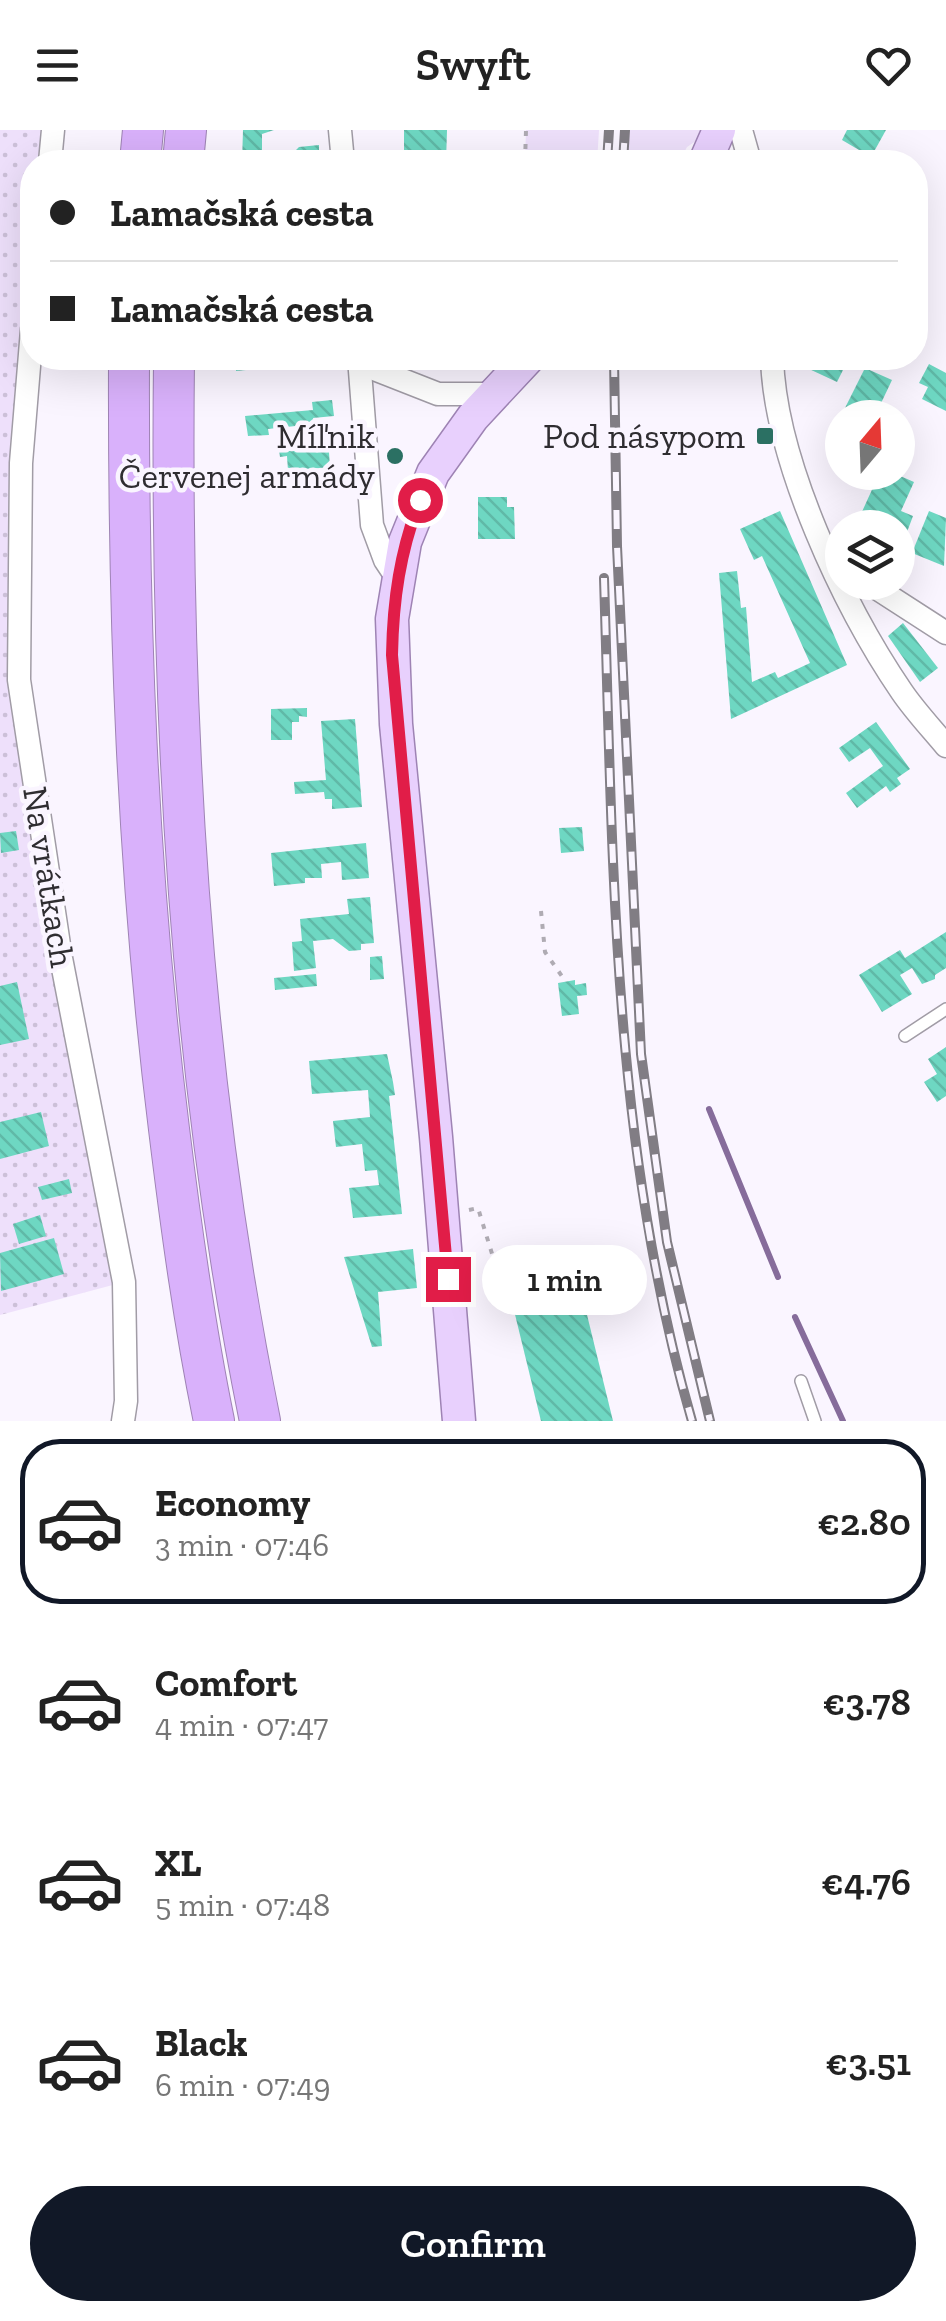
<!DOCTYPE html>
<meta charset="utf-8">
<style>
body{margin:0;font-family:"Zilla Slab",serif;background:#f2f2f2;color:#222;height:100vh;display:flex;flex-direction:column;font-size:38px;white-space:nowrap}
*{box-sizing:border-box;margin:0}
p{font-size:32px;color:#767676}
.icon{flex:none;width:55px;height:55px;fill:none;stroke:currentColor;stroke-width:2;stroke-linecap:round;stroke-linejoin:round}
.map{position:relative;height:1291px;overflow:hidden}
.side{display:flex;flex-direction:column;background:#fff;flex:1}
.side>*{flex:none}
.top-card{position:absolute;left:20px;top:20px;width:908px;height:220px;border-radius:40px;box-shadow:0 10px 40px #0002;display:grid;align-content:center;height:220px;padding:0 30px;background:#fff}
.needle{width:65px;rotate:19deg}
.fabs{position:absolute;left:825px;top:270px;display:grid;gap:20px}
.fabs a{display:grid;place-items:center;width:90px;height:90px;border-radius:50%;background:#fff;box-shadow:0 10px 40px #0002;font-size:50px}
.end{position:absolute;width:45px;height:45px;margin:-22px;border:12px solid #e11d48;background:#fff;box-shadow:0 0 0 5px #fff}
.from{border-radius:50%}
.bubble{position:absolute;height:70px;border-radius:35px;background:#fff;box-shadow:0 10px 40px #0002;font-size:32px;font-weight:600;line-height:70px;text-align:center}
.top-card b{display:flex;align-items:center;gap:35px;height:95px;font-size:38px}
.top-card b+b{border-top:2px solid #e0e0e0}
.top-card i{width:25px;height:25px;background:#222}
ul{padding:18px 0 0;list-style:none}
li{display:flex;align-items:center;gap:30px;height:165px;margin:0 20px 15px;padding:0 10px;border:5px solid transparent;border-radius:40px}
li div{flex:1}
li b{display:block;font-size:38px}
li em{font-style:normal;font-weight:600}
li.selected{border-color:#111827}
li>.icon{width:90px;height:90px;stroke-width:1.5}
.action{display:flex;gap:20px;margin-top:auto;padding:20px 30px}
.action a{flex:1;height:115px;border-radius:60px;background:#111827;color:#fff;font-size:40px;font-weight:600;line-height:115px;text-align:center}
header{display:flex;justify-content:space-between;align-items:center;height:130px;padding:0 30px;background:#fff;font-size:45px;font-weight:600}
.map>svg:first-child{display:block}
.green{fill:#eee0fb}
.garden{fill:url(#garden-dots)}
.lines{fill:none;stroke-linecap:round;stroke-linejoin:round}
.stream{stroke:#866c9b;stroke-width:6}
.building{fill:url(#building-back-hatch)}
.lane-casing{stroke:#a19ca6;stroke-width:14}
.street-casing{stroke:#a19ca6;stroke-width:25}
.primary-casing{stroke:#9e83b4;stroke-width:35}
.highway-casing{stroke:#9e83b4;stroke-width:42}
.path{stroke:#afabb3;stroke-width:4;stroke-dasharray:5 8;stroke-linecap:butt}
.lane{stroke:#fff;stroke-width:11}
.street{stroke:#fff;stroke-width:22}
.primary{stroke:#e8d0fd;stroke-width:32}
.highway{stroke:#d9b1fb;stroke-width:40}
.rail-casing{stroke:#817d84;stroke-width:10}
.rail{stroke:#faf5ff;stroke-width:6;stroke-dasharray:19;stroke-linecap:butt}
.route{stroke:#e11d48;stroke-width:12}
.poi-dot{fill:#2b7063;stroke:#faf5ff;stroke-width:4}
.labels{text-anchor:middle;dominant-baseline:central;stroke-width:9;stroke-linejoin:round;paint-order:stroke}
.poi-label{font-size:35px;fill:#2f2d31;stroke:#faf5ff;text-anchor:end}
.street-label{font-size:35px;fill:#2f2d31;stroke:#faf5ff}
</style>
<header><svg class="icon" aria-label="menu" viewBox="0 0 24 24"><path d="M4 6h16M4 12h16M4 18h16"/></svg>Swyft<svg class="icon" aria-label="heart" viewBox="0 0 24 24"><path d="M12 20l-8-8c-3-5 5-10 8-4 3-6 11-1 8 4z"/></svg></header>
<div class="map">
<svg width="946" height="1291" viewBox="0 0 946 1291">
<defs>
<pattern id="garden-dots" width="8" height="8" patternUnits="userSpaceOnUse" patternTransform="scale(2.5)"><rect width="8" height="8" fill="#eee0fb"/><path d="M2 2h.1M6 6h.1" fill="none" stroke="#ccc0d8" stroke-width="1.8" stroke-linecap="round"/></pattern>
<pattern id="building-back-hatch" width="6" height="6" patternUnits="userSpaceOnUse" patternTransform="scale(2.5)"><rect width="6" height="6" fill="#6ed7c2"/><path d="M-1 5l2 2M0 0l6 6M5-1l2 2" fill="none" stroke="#60b9a7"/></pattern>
</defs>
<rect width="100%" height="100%" fill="#faf5ff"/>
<g class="green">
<path d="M526 0H599L597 32H525Z"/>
<path d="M626 0H712L687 17 679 32H625Z"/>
</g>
<path class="garden" d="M0 0H53L50 32H32V200L19 550 124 1152 0 1185Z"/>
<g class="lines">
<g class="stream">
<path d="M709 979 778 1147"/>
<path d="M795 1187 843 1291"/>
</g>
</g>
<g class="building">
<path d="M243 0H274L262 4V32H242Z"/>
<path d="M404 0H447L446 32H404Z"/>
<path d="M847 0H886L871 27 842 10Z"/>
<path d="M319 15V32H283L285 25 290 26 299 17Z"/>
<path d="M236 228H256L257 239 236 241Z"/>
<path d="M812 228H849L837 252 807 238Z"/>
<path d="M929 234 946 243V281L922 269 928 257 919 253Z"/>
<path d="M865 238 892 250 874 288H852L843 282Z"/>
<path d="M332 270 334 286 313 288 314 294 268 299 269 305 248 306 245 286 313 280 312 272Z"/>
<path d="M328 308 330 337 288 341 287 326 280 327 278 313Z"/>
<path d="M880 342H891L914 352 901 381 913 386 898 426V398L856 395Z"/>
<path d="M478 367H507V377H514L515 409H478Z"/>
<path d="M780 381 847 535 731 589 719 443 737 441 741 478 746 477 752 552 775 542 778 548 810 533 762 426 754 430 740 399Z"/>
<path d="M929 381 946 388 944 436 912 423Z"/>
<path d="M903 493 938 538 920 552 888 506Z"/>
<path d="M307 578V587L299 586V592H292V610H271V579Z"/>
<path d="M355 589 362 677 332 679V669H325L324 662 295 664 294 652 326 650 321 591Z"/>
<path d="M876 592 910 639 897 648 901 654 890 662 886 656 857 678 846 663 883 636 870 618 849 632 839 618Z"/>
<path d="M582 697 584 721 561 723 559 698Z"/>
<path d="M16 701 19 720 1 723 0 703Z"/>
<path d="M366 713 369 748 342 750 341 732 321 734 322 748H305V753L274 756 271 723Z"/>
<path d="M370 767 374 813 361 814V820L349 821 333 809 313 811 316 838 294 841 292 812 302 811 300 789 349 784 347 769Z"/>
<path d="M946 802V838L935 845V849L922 854 912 838 900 845 912 864 882 882 859 845 900 820 905 828Z"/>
<path d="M382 826 384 849 370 850V827Z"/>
<path d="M316 844 317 856 275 860 274 848Z"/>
<path d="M575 850V855L586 853 587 865 577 866 579 884 562 886 558 853Z"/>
<path d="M17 852 29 909 0 915V856Z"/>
<path d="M946 917V966L937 972 924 952 937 944 928 929Z"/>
<path d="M387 924 393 952 395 965 389 966 402 1084 353 1088 349 1058 379 1055 377 1040 365 1041 362 1014 336 1017 333 991 370 987 368 960 312 964 309 931Z"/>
<path d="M41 982 49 1016 0 1029V992Z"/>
<path d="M69 1049 72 1063 42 1070 38 1057Z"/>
<path d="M40 1085 46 1106 19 1114 13 1094Z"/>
<path d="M54 1108 64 1144 1 1161 0 1123Z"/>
<path d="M413 1119 417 1158 378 1162 382 1216 372 1217 344 1127Z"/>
<path d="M578 1148 613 1291H541L510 1164Z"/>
</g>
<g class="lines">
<defs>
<g id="lane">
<path d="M905 906 946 879"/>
<path d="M801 1251 815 1291"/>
</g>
<g id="street">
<path d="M340 0 343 32"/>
<path d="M741 0 750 32"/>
<path d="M50 32 53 0"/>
<path d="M32 200 21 333 19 550 61 828 124 1152 126 1271 123 1291"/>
<path d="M359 228 372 395 385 430 397 448"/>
<path d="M772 228C775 331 844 477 902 562 915 581 931 598 946 616"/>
<path d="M359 233 438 264H493"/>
<path d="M867 452 946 503"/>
</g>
<g id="primary">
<path d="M705 32 719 0"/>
<path d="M459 1291 436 1007 396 594 392 489 405 412 433 343 473 287 528 228"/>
</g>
<g id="highway">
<path d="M140 32 143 0"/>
<path d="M183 32 186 0"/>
<path d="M129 228C128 487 137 741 169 999 181 1097 194 1194 214 1291"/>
<path d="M174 228C170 584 189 941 260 1291"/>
</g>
</defs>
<use href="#lane" class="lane-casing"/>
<use href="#street" class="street-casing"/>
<use href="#primary" class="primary-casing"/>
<use href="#highway" class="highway-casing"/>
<g class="path">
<path d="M525 32 526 0"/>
<path d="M541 781 545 822 566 852"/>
<path d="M469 1080 478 1078 493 1127"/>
</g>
<use href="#lane" class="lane"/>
<use href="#street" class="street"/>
<use href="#primary" class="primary"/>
<use href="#highway" class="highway"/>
<defs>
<g id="rail">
<path d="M607 32 609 0"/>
<path d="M623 32 625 0"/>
<path d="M614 228 617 416 641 924 667 1112 710 1291"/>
<path d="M604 448C613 734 612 1014 692 1291"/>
</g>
</defs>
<use href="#rail" class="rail-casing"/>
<use href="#rail" class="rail"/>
</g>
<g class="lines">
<path class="route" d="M420 370C400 421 393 470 392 525L448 1149"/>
</g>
<g class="poi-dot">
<rect x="755" y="296" width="20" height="20" rx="5"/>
<circle cx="395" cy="326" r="10"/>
</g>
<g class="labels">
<g class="poi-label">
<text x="375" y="306">Míľnik<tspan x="375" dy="40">Červenej armády</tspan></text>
<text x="745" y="306">Pod násypom</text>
</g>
<g class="street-label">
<text transform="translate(49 747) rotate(81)">Na vrátkach</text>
</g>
</g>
</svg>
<div class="fabs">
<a><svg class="needle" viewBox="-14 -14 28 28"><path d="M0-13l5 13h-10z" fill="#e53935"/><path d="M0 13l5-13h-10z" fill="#767676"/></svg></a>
<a><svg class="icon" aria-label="layers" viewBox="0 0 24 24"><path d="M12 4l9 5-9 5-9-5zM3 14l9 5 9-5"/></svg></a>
</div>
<i class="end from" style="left:420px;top:370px"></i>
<i class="end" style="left:448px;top:1149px"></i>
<div class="bubble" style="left:482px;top:1115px;width:165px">1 min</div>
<div class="top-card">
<b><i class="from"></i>Lamačská cesta</b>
<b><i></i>Lamačská cesta</b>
</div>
</div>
<section class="side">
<ul>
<li class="selected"><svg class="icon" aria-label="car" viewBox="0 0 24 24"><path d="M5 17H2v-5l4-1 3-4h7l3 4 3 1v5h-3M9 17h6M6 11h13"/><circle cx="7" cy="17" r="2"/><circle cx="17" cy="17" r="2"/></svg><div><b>Economy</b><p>3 min · 07:46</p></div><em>€2.80</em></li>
<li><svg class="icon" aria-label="car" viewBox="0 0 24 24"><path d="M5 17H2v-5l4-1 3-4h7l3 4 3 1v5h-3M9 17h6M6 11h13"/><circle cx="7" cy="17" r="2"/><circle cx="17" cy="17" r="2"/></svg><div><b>Comfort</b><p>4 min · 07:47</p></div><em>€3.78</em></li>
<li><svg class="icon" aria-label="car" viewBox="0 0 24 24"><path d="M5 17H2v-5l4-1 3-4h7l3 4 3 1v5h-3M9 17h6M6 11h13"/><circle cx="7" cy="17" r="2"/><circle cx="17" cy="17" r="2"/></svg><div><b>XL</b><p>5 min · 07:48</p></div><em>€4.76</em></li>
<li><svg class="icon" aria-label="car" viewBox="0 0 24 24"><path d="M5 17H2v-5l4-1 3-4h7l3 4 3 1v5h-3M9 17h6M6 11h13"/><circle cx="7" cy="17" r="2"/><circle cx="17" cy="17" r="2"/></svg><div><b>Black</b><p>6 min · 07:49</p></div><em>€3.51</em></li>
</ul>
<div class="action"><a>Confirm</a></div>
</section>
